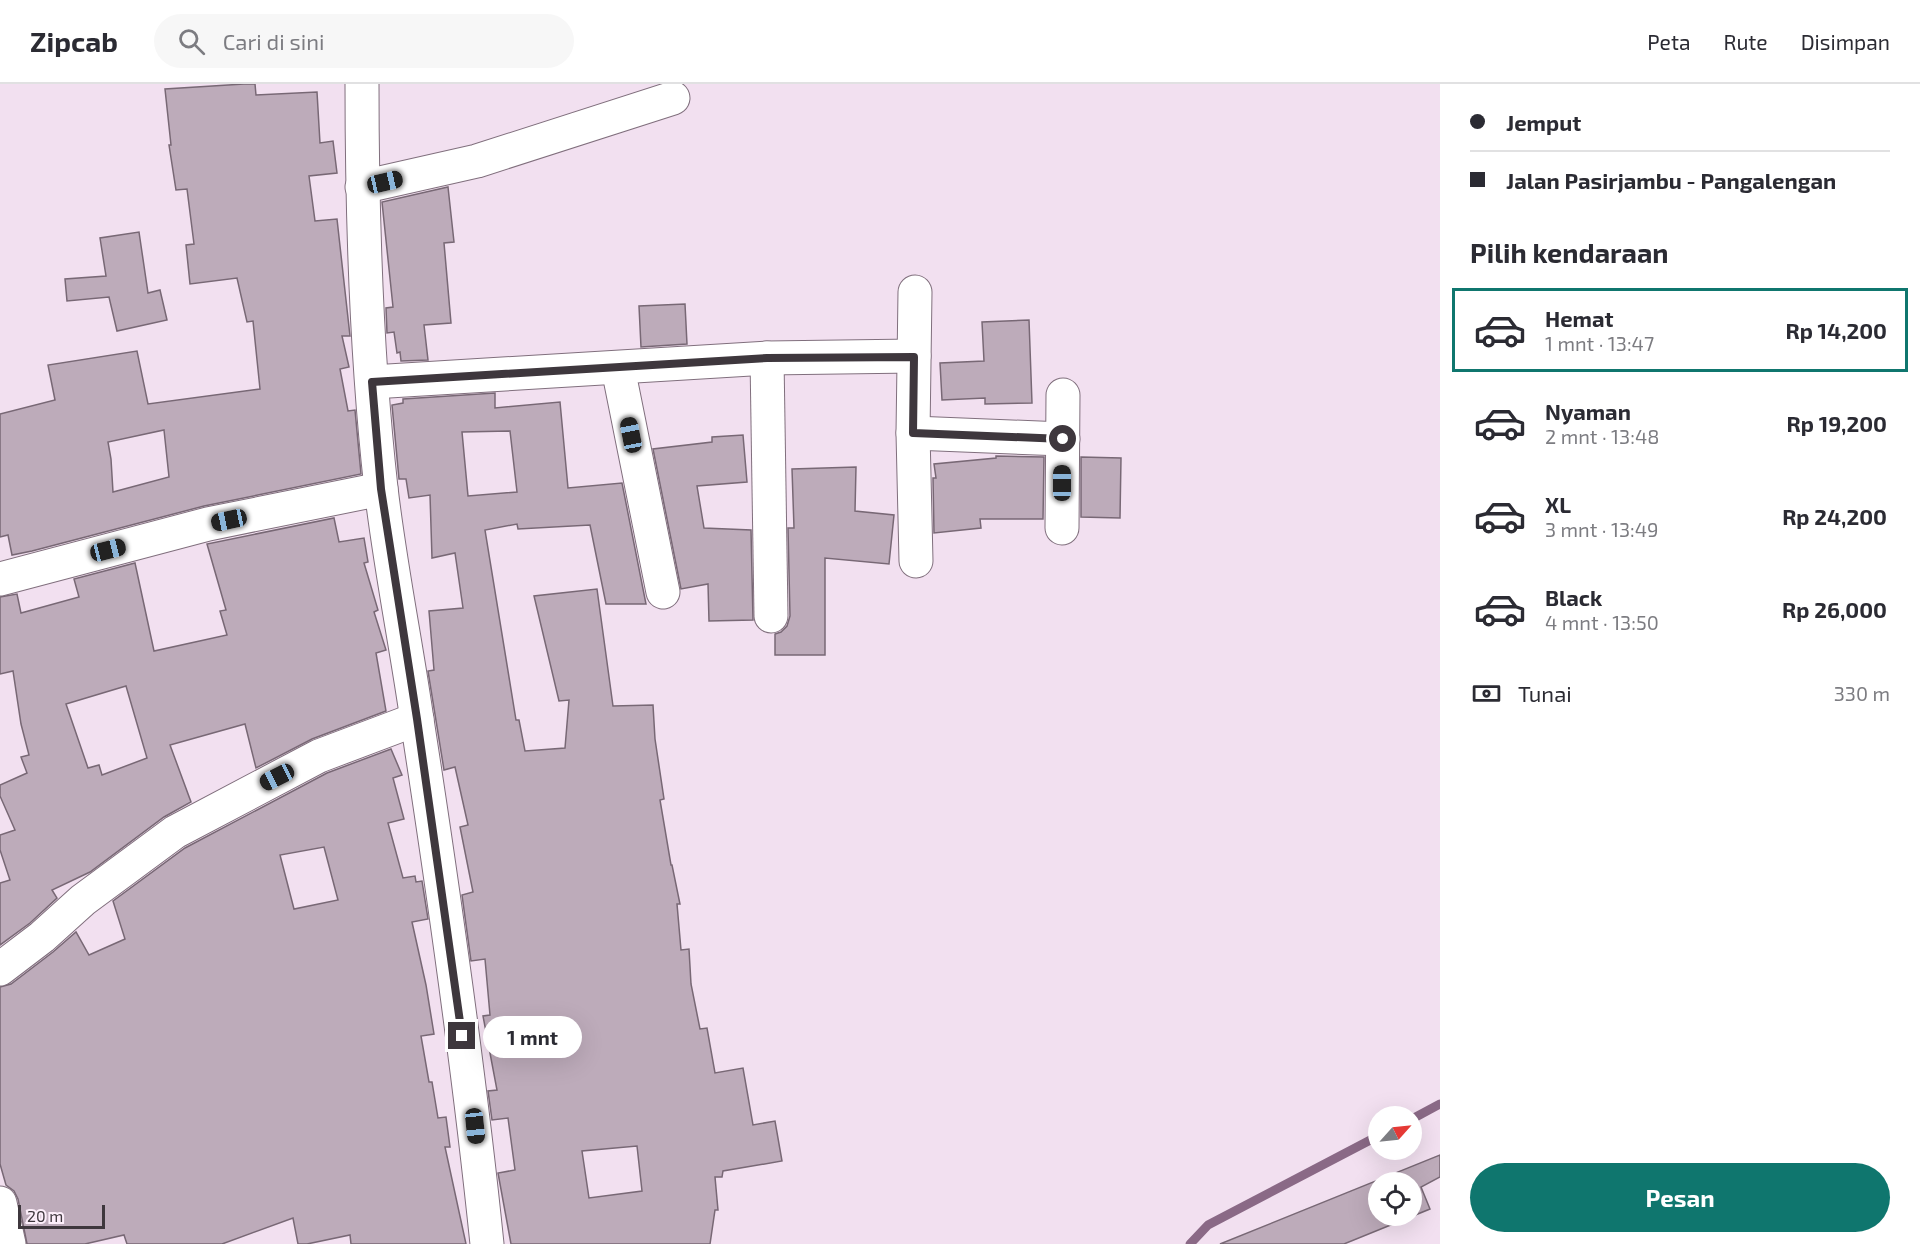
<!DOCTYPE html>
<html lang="id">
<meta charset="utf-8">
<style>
body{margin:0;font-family:"Exo 2",sans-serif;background:#f7f7f7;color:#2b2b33;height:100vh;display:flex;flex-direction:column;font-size:22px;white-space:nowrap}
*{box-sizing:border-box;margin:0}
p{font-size:20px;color:#7c7c81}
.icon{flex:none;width:33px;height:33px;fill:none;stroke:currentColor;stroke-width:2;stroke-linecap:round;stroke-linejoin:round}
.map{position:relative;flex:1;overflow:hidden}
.details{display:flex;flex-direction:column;background:#fff;width:480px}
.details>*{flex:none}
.top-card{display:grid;align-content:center;height:132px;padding:0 30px;background:#fff}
.needle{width:39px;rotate:63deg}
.buttons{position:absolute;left:1368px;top:1022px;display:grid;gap:12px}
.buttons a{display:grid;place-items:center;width:54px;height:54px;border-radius:50%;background:#fff;box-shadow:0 6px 24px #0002;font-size:30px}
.scale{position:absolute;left:18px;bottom:15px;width:87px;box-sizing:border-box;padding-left:6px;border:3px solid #3e373d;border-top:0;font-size:16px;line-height:21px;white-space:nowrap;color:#3e373d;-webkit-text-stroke:4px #fdeffb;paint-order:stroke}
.end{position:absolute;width:27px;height:27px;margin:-14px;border:8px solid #3e373d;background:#fff;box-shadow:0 0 0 3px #fff}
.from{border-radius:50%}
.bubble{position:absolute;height:42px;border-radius:21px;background:#fff;box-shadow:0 6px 24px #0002;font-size:20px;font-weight:700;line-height:42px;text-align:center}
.car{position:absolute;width:18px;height:36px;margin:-18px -9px;border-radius:8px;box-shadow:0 0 4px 2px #0007;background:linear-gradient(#222 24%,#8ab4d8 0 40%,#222 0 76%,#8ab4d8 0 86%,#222 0)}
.top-card b{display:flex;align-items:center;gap:21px;height:57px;font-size:22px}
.top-card b+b{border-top:2px solid #e1e1e2}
.top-card i{width:15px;height:15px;background:#2b2b33}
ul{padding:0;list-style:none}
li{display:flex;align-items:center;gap:18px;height:84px;margin:0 12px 9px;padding:0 18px;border:3px solid transparent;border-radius:0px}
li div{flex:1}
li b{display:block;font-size:22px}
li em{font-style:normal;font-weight:700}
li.active{border-color:#0f766e}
li>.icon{width:54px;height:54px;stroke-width:1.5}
h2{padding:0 30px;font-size:27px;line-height:72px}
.pay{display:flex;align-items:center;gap:15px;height:66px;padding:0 30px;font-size:22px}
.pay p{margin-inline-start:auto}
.primary-button{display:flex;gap:12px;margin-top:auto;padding:12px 30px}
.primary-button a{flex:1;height:69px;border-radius:36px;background:#0f766e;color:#fff;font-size:24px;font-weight:700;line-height:69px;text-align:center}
header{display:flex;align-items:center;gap:36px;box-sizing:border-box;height:84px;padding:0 30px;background:#fff;border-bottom:2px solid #e1e1e2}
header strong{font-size:28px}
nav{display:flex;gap:33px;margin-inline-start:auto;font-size:21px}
.search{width:420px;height:54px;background:#f7f7f7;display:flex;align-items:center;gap:15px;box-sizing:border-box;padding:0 21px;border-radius:33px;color:#7c7c81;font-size:22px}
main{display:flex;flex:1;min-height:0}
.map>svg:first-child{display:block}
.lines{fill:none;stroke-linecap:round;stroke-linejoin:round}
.stream{stroke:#8a6986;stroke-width:9}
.building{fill:#bdabba;stroke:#786875;stroke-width:1.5;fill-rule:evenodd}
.minor-casing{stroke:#806f7d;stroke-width:35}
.major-casing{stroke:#806f7d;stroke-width:35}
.minor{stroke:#fff;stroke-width:33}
.major{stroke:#fff;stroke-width:33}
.route{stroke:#3e373d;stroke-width:8}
</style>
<header>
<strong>Zipcab</strong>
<div class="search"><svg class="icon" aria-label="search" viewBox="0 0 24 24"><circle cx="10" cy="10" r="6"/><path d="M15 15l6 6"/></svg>Cari di sini</div>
<nav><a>Peta</a><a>Rute</a><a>Disimpan</a></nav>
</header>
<main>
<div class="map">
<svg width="1440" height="1160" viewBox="0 0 1440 1160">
<rect width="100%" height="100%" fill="#f2e0f0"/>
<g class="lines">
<g class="stream">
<path d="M1412 1035 1440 1020"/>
<path d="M1190 1160 1208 1141 1378 1052"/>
</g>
</g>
<g class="building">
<path d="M244 0H255L256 11 317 8 320 59 333 57 337 89 309 92 315 137 337 135 350 252H342L349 283 340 285 348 327 355 326 361 390 204 422 32 467 12 471 8 451 0 453V330L55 316 48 281 137 267 148 320 260 305 253 237 247 238 237 194 190 200 186 161 194 160 187 105 176 106 169 61H171L165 5ZM164 346 169 393 113 408 111 375 108 358Z"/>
<path d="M448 103 454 158 444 159 451 239 424 241 428 276 401 277 400 268 397 269 394 248 387 249 386 224 393 223 382 118Z"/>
<path d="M139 148 148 209 160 206 167 236 117 247 109 213 67 217 65 195 106 192 100 154Z"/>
<path d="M685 220 687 260 641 263 639 222Z"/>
<path d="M1029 236 1032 319 985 320V314L942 316 940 279 984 277 982 238Z"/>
<path d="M495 309V324L560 318 568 404 622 399 646 520H606L590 441 518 445 517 440 485 446 516 636H519L525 667 565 664 569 616 559 617 534 512 597 505 613 622 653 621 655 655 664 715 660 716 671 781H672L680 820H677L681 866 689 865 691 900 700 945 707 944 715 989 743 984 753 1041 775 1037 782 1077 723 1087 722 1093H715L718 1126H715L710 1160H511L498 1089 515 1086 508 1034 492 1036 488 1007 497 1006 483 932 490 931 485 875 471 877 462 811 473 808 460 743 468 741 455 683 444 686 428 587 434 586 429 527 463 524 455 469 432 474 430 411 409 414 406 395H399L392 321 403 319V315ZM510 347 517 408 468 412 462 348ZM637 1062 642 1107 589 1114 582 1067Z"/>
<path d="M743 351 747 398 697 402 704 444 751 446 753 536 709 537 708 500 681 505 653 365 712 358V353Z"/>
<path d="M996 372 1044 373 1043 435H980L981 444 934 449 933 394H936L934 380 996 374Z"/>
<path d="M1081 373 1121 374 1120 434 1081 433Z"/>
<path d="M856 383 855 427 894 431 889 480 825 474V571H775V550L781 548 787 542 790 532 788 444H794L792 385Z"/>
<path d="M334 434 339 458 364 454 368 478 364 479 378 526 374 528 386 566 376 569 386 627 312 655 256 684 245 640 170 661 191 718 164 733 90 788 52 806 57 814 30 839 0 861V799L10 796 0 766V751L15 746 0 712V701L27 689 21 673 29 671 21 640 13 587 0 590V513L17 510 21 529 79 513 74 495 135 479 154 567 227 551 220 527 226 526 207 460ZM126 602 147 674 102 691 99 681 88 684 66 620Z"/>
<path d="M391 665 402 691 393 694 404 735 388 739 403 794 415 792 416 798 422 797 428 835 412 838 426 901 434 950 421 952 429 998H432L438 1034 446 1033 450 1063H445L466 1160H351L350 1151 307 1160H298L293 1134 222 1160H127L124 1151 85 1160H27L18 1115 14 1107 6 1101 0 1080V903L11 900 53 868 76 848 89 871 125 855 113 817 185 764 327 689ZM324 763 338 816 294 825 280 771Z"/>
<path d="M1440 1071V1093L1421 1103 1430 1125 1344 1160H1220ZM1378 1098H1412V1131H1378Z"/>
</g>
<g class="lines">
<defs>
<g id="minor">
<path d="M362 103 477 77 673 14"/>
<path d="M915 208 913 349 916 477"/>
<path d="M767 274 771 532"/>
<path d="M618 284 663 508"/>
<path d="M372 298 767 274 914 272"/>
<path d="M913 349 1063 355"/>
<path d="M1062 444 1063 311"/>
<path d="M0 495 208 440 381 405"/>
<path d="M0 885 42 853 83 816 175 748 319 672 417 635"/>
<path d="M0 1119 9 1160"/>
</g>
<path id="major" d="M362 0C362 135 366 271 381 404 390 482 406 559 417 636 444 810 469 985 487 1160"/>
</defs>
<use href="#minor" class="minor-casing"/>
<use href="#major" class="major-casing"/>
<use href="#minor" class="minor"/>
<use href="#major" class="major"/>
</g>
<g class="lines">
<path class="route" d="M462 952 417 635 381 405 372 298 767 274 914 273 913 349 1063 355"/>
</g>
</svg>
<div class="buttons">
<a><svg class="needle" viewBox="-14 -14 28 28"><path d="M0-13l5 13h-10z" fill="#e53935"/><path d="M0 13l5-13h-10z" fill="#7c7c81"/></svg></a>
<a><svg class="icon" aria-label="locate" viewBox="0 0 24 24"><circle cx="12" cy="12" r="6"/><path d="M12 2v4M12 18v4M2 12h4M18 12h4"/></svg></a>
</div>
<div class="scale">20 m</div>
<i class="end from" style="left:1063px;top:355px"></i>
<i class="end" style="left:462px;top:952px"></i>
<div class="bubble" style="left:483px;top:932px;width:99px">1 mnt</div>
<i class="car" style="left:385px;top:98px;rotate:77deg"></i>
<i class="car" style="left:631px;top:351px;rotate:349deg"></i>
<i class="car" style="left:1062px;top:399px;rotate:0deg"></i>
<i class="car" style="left:229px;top:436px;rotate:258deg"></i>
<i class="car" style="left:108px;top:466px;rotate:76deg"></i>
<i class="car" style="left:277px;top:693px;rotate:243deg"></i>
<i class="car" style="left:475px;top:1042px;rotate:174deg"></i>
</div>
<section class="details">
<div class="top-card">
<b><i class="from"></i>Jemput</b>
<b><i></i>Jalan Pasirjambu - Pangalengan</b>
</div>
<h2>Pilih kendaraan</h2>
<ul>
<li class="active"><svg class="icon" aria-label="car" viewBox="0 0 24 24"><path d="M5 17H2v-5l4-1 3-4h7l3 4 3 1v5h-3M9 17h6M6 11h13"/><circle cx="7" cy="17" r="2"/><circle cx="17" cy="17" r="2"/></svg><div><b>Hemat</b><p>1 mnt · 13:47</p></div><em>Rp 14,200</em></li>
<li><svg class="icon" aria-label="car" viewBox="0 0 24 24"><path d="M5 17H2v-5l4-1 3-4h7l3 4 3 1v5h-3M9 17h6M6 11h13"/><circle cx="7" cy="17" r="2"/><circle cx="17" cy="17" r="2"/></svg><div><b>Nyaman</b><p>2 mnt · 13:48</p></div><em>Rp 19,200</em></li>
<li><svg class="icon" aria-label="car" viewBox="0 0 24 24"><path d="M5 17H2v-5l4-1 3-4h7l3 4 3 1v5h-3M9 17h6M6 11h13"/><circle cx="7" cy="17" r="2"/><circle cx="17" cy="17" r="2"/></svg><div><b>XL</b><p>3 mnt · 13:49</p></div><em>Rp 24,200</em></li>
<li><svg class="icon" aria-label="car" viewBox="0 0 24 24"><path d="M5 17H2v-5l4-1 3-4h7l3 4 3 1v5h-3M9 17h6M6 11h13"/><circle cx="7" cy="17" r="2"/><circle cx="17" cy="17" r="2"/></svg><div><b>Black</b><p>4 mnt · 13:50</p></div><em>Rp 26,000</em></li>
</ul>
<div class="pay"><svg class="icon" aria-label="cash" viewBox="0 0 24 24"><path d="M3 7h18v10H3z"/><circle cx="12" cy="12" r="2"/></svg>Tunai<p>330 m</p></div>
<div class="primary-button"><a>Pesan</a></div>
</section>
</main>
